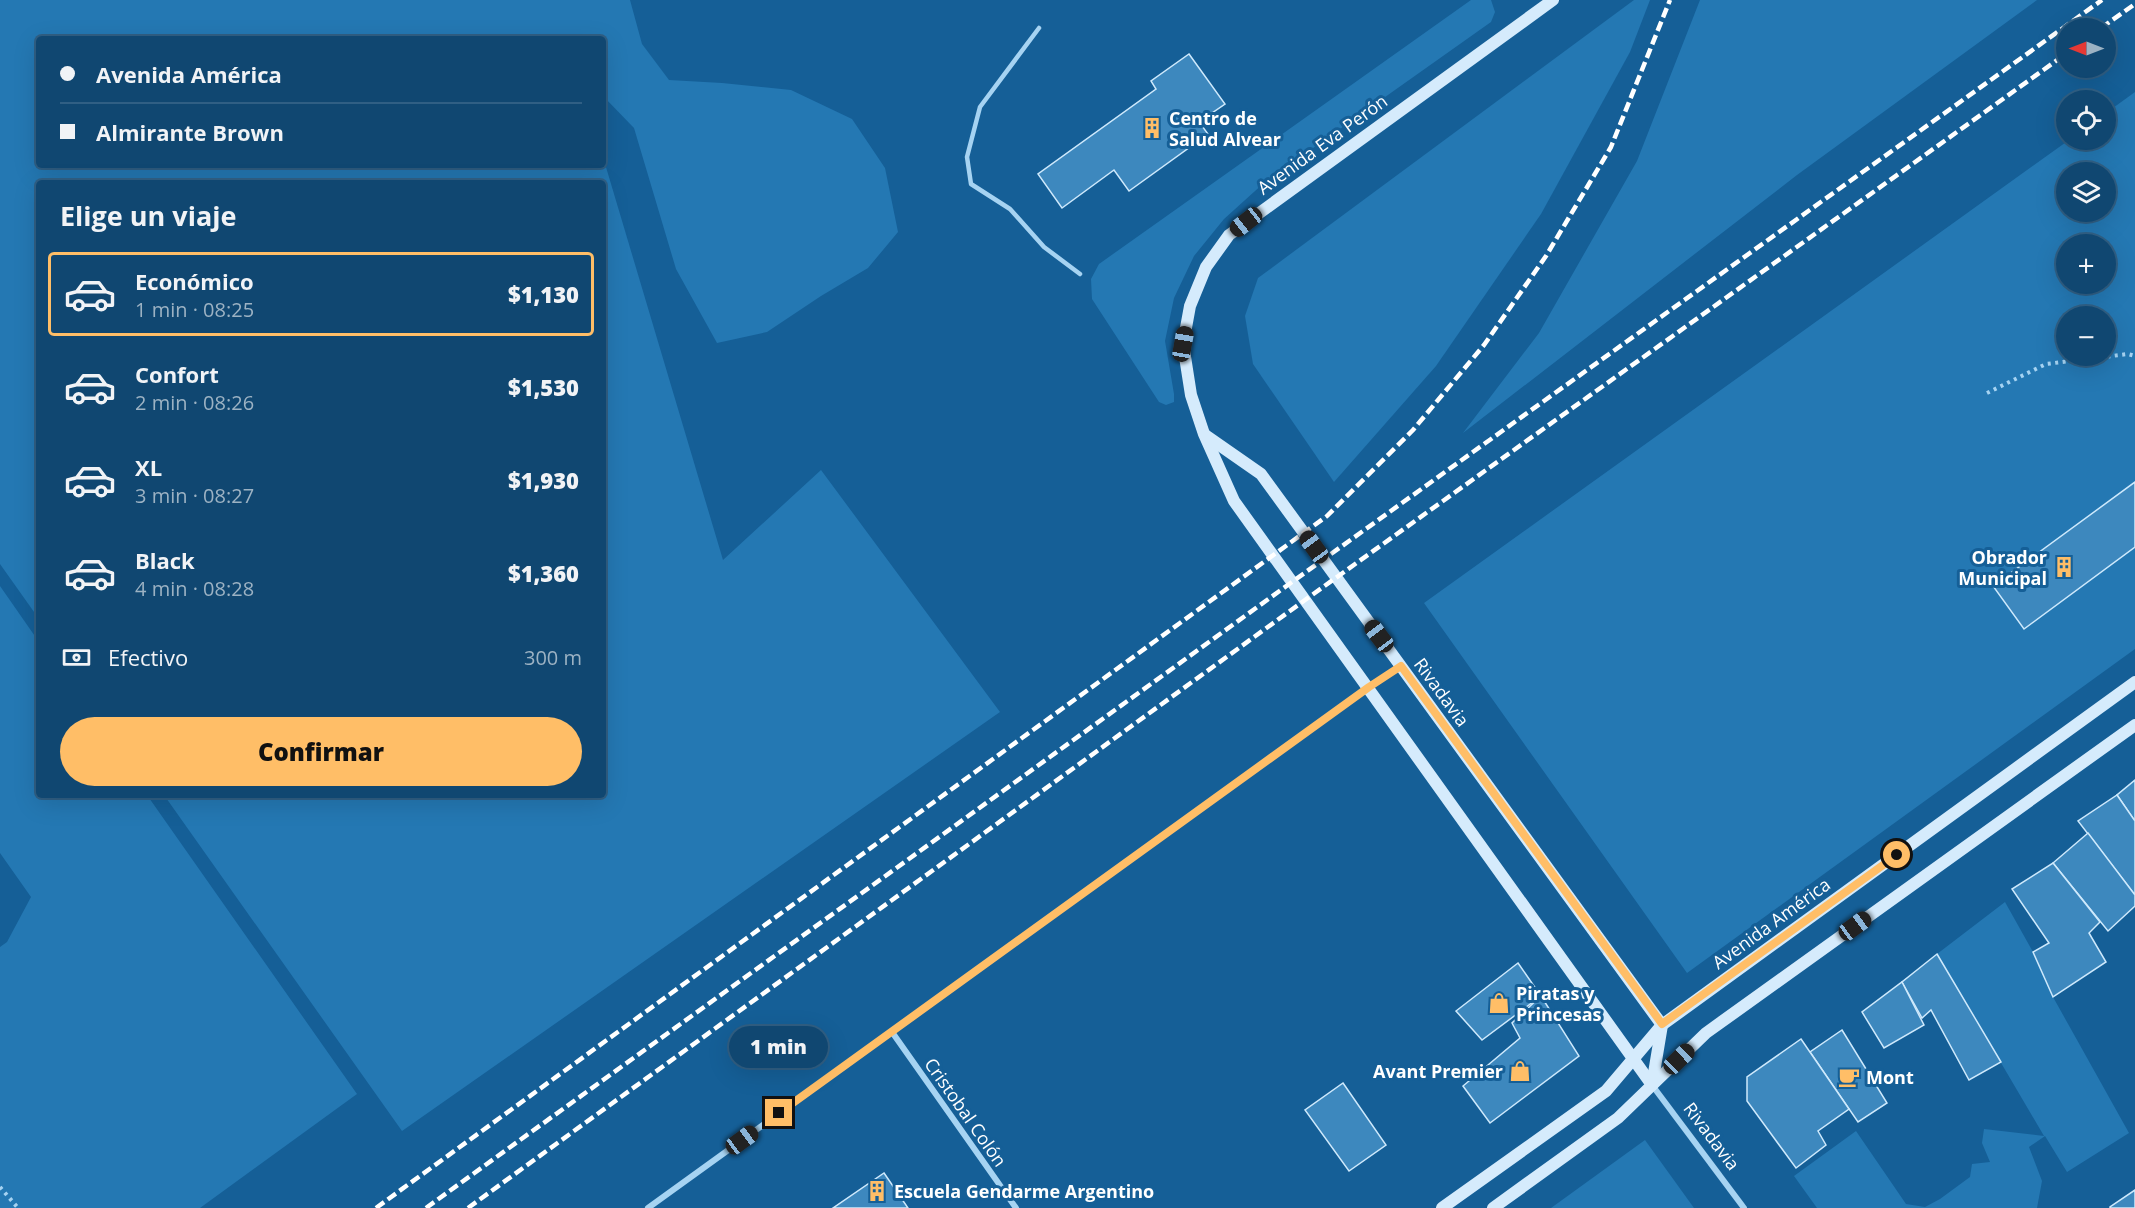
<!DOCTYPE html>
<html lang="es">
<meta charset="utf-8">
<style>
body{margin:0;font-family:"Open Sans",sans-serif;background:#194e76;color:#f1f3f6;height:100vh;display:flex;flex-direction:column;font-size:22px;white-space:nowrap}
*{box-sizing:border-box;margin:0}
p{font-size:20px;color:#9cb2c3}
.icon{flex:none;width:33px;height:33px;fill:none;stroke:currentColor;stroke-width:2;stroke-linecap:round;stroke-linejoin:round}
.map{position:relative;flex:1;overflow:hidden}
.sheet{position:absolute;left:36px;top:180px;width:570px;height:618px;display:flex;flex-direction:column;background:#104771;border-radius:6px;box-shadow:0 6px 24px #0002,0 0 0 2px #305f84}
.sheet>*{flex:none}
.banner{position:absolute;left:36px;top:36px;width:570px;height:132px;border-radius:6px;box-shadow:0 6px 24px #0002,0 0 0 2px #305f84;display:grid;align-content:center;height:132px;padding:0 24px;background:#104771}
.needle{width:39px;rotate:270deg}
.controls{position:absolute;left:2056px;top:18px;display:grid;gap:12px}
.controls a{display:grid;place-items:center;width:60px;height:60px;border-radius:50%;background:#104771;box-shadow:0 6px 24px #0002,0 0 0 2px #305f84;font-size:30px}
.end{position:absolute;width:27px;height:27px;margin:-14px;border:8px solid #ffbe67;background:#111;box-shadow:0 0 0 3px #111}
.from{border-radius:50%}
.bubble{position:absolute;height:42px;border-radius:21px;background:#104771;box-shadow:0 6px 24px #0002,0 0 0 2px #305f84;font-size:20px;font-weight:800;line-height:42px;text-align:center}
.car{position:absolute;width:18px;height:36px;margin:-18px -9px;border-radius:8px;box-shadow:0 0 4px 2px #0007;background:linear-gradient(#222 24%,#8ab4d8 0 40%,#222 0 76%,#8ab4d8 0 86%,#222 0)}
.banner b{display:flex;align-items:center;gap:21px;height:57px;font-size:22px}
.banner b+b{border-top:2px solid #305f84}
.banner i{width:15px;height:15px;background:#f1f3f6}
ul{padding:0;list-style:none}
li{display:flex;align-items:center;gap:18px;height:84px;margin:0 12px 9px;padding:0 12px;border:3px solid transparent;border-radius:6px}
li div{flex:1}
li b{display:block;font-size:22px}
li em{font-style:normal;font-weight:800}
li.current{border-color:#ffbe67}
li>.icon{width:54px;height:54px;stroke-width:1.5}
h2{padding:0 24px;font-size:27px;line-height:72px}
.pay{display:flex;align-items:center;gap:15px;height:66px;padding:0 24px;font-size:22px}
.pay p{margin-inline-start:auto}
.button{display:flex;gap:12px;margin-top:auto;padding:12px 24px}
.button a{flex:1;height:69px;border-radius:36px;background:#ffbe67;color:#111;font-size:24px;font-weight:800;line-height:69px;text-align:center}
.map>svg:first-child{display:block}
.green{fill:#2478b3;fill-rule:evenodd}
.building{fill:#3d88be;stroke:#cee9fc;stroke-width:1.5}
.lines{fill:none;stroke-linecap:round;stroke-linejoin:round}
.path{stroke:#a6d3f2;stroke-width:4;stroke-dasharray:3 4.5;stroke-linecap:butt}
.service{stroke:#a6d3f2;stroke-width:4.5}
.minor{stroke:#a6d3f2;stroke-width:6}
.secondary{stroke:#d5ebfc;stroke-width:12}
.rail{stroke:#fff;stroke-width:4.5;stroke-dasharray:10 4.5;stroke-linecap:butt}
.route{stroke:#ffbe67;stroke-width:8}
.labels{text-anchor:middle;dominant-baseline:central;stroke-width:6;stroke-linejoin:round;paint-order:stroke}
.poi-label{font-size:18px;font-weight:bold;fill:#fff;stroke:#155f97;text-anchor:start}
.street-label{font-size:18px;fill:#fff;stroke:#155f97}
</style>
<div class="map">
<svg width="2135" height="1208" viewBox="0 0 2135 1208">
<rect width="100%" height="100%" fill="#155f97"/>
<g class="green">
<path d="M0 0H630L642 44 669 80 722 83 791 90 852 119 885 168 898 232 868 268 821 296 767 332 717 343 676 269 634 128 603 96V39H39V165H603V157L723 560 821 470 1000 712 402 1131 164 795H603V183H39V619L0 564Z"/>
<path d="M1471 0H1491L1495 12 1491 22 1265 182 1224 219 1194 256 1174 298 1165 341 1174 394V402L1166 405 1159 402 1092 299 1091 279 1099 264Z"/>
<path d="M1634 0H1650L1630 52 1541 214 1436 366 1334 482 1253 364 1245 316 1258 278Z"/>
<path d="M1700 0H2037L1797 175 1463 433 1539 333 1637 161Z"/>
<path d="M2135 92V649L1687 973 1424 603 2069 140H2106V113ZM2067 172H2106V212H2067ZM2067 244H2106V284H2067ZM2067 316H2106V356H2067Z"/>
<path d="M0 586 39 642V795H147L357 1094 200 1208H0V947L7 942 31 897 0 853Z"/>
<path d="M2005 902 2033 952 2053 997 2129 1133 2067 1172 2045 1136 2029 1147 2042 1181 2037 1208H1817L1794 1176 1856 1131 1906 1204 1925 1207 1940 1199 1970 1177 1972 1164 1990 1162 1982 1143 1984 1129 2044 1136 1937 954Z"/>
<path d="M1645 1140 1694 1208H1551Z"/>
</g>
<g class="building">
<path d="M1189 54 1225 104 1199 122 1208 134 1129 191 1114 170 1062 208 1038 174 1156 89 1151 81Z"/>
<path d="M2135 482V547L2024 629 1993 586Z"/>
<path d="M2135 780V821L2117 795Z"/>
<path d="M2117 795 2135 821V895L2078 821Z"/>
<path d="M2088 833 2135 895V906L2108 931 2053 863Z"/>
<path d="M2053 863 2100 922 2089 933 2106 962 2053 997 2033 952 2049 943 2012 889Z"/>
<path d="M1937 954 2001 1062 1969 1080 1931 1010 1922 1018 1902 982Z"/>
<path d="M1518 963 1541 996 1482 1040 1456 1011Z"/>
<path d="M1902 982 1924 1025 1884 1048 1862 1012Z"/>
<path d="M1541 996 1579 1056 1490 1123 1463 1086 1520 1038 1512 1023Z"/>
<path d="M1842 1030 1887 1103 1858 1122 1810 1052Z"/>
<path d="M1801 1039 1849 1109 1818 1131 1826 1145 1796 1168 1747 1101V1077Z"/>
<path d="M1343 1083 1386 1145 1349 1171 1305 1110Z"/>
<path d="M884 1173 908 1208H833Z"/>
<path d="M2135 1190V1208H2110V1207Z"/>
</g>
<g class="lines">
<g class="path">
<path d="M1987 393 2046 364 2128 354 2135 356"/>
<path d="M0 1187 18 1208"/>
</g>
<path class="service" d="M1039 28 980 107 967 157 971 184 1010 209 1044 247 1080 274"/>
<g class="minor">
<path d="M892 1032 1016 1208"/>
<path d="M1652 1085 1744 1208"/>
<path d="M648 1208 1369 687 1401 666"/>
</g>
<g class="secondary">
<path d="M1553 0 1229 235 1206 267 1190 306 1183 344 1191 395 1204 434 1234 501 1652 1085"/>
<path d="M1205 435 1261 474 1662 1025 1652 1085"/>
<path d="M1442 1208 1606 1091 1662 1025 2135 682"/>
<path d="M1493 1208 1618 1118 1706 1033 2135 725"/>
</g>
<g class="rail">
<path d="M2101 28 2135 4"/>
<path d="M376 1208 1327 516 1413 430 1484 345 1546 256 1611 147 1670 0"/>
<path d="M426 1208 1292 582 2102 0"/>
<path d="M468 1208 1305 600 2067 53"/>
</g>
</g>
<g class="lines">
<path class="route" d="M779 1113 1369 687 1401 666 1662 1024 1897 855"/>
</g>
<defs>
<symbol id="building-bare" viewBox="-9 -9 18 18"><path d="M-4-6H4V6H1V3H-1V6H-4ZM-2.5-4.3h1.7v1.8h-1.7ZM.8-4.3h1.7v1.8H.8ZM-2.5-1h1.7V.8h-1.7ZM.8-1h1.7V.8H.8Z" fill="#ffbe67" stroke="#155f97" stroke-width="2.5" paint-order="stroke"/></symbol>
<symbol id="shop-bare" viewBox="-9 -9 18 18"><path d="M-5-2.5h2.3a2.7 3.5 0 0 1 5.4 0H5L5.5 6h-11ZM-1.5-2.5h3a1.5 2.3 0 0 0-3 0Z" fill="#ffbe67" stroke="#155f97" stroke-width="2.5" paint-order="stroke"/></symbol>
<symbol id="cafe-bare" viewBox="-9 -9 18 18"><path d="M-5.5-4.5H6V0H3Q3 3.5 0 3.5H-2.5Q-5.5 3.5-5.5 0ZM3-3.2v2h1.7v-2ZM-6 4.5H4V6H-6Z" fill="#ffbe67" stroke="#155f97" stroke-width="2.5" paint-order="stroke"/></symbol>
</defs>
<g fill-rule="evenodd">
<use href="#building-bare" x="1137" y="113" width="30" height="30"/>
<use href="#building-bare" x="2049" y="552" width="30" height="30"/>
<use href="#shop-bare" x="1484" y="988" width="30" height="30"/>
<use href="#shop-bare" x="1505" y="1056" width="30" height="30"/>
<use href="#cafe-bare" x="1834" y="1062" width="30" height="30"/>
<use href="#building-bare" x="862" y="1176" width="30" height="30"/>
</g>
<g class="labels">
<g class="poi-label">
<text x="1169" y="118">Centro de<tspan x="1169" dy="21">Salud Alvear</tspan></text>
<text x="2047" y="557" text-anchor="end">Obrador<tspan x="2047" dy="21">Municipal</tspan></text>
<text x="1516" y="993">Piratas y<tspan x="1516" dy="21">Princesas</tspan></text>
<text x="1503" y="1071" text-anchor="end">Avant Premier</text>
<text x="1866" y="1077">Mont</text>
<text x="894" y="1191">Escuela Gendarme Argentino</text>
</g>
<g class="street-label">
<text transform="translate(1322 144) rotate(-36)">Avenida Eva Perón</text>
<text transform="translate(1442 692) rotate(54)">Rivadavia</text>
<text transform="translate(1771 923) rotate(-36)">Avenida América</text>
<text transform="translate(966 1112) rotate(55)">Cristobal Colón</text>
<text transform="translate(1712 1136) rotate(53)">Rivadavia</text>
</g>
</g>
</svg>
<div class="controls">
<a><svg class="needle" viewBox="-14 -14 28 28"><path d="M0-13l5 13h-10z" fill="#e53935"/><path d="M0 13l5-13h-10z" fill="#9cb2c3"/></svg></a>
<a><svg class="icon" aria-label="locate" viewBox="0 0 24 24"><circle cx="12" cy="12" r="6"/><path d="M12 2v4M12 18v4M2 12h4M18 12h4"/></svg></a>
<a><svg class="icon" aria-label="layers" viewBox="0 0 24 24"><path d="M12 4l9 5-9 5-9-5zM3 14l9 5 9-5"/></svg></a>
<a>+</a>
<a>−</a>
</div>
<i class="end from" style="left:1897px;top:855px"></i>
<i class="end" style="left:779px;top:1113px"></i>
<div class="bubble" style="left:729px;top:1026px;width:99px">1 min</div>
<i class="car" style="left:1246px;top:222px;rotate:232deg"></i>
<i class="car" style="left:1183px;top:344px;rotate:10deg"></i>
<i class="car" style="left:1314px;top:547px;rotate:324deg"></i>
<i class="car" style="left:1379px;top:636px;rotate:323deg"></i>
<i class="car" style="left:1855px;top:926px;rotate:54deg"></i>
<i class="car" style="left:1679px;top:1059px;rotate:46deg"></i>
<i class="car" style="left:742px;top:1140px;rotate:54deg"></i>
<div class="banner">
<b><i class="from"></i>Avenida América</b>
<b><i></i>Almirante Brown</b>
</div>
<section class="sheet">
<h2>Elige un viaje</h2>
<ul>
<li class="current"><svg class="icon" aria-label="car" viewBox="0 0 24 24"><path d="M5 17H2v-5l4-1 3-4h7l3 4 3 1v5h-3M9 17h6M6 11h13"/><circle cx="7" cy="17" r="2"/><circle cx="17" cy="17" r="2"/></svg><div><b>Económico</b><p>1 min · 08:25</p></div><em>$1,130</em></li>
<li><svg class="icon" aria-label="car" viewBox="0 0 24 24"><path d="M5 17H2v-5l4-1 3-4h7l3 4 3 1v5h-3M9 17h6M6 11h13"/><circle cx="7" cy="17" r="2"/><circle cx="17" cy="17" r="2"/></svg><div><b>Confort</b><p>2 min · 08:26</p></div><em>$1,530</em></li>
<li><svg class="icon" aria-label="car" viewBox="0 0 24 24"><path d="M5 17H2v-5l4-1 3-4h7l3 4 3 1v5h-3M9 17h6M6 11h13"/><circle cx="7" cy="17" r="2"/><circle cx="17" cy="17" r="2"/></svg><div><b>XL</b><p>3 min · 08:27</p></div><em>$1,930</em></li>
<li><svg class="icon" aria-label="car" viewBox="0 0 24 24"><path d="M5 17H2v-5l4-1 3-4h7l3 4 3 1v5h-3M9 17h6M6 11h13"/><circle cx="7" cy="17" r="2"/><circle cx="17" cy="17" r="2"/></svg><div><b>Black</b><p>4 min · 08:28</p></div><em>$1,360</em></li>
</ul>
<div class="pay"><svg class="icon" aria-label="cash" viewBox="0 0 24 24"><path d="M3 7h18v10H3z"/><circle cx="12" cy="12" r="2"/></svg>Efectivo<p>300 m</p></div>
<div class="button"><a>Confirmar</a></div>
</section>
</div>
